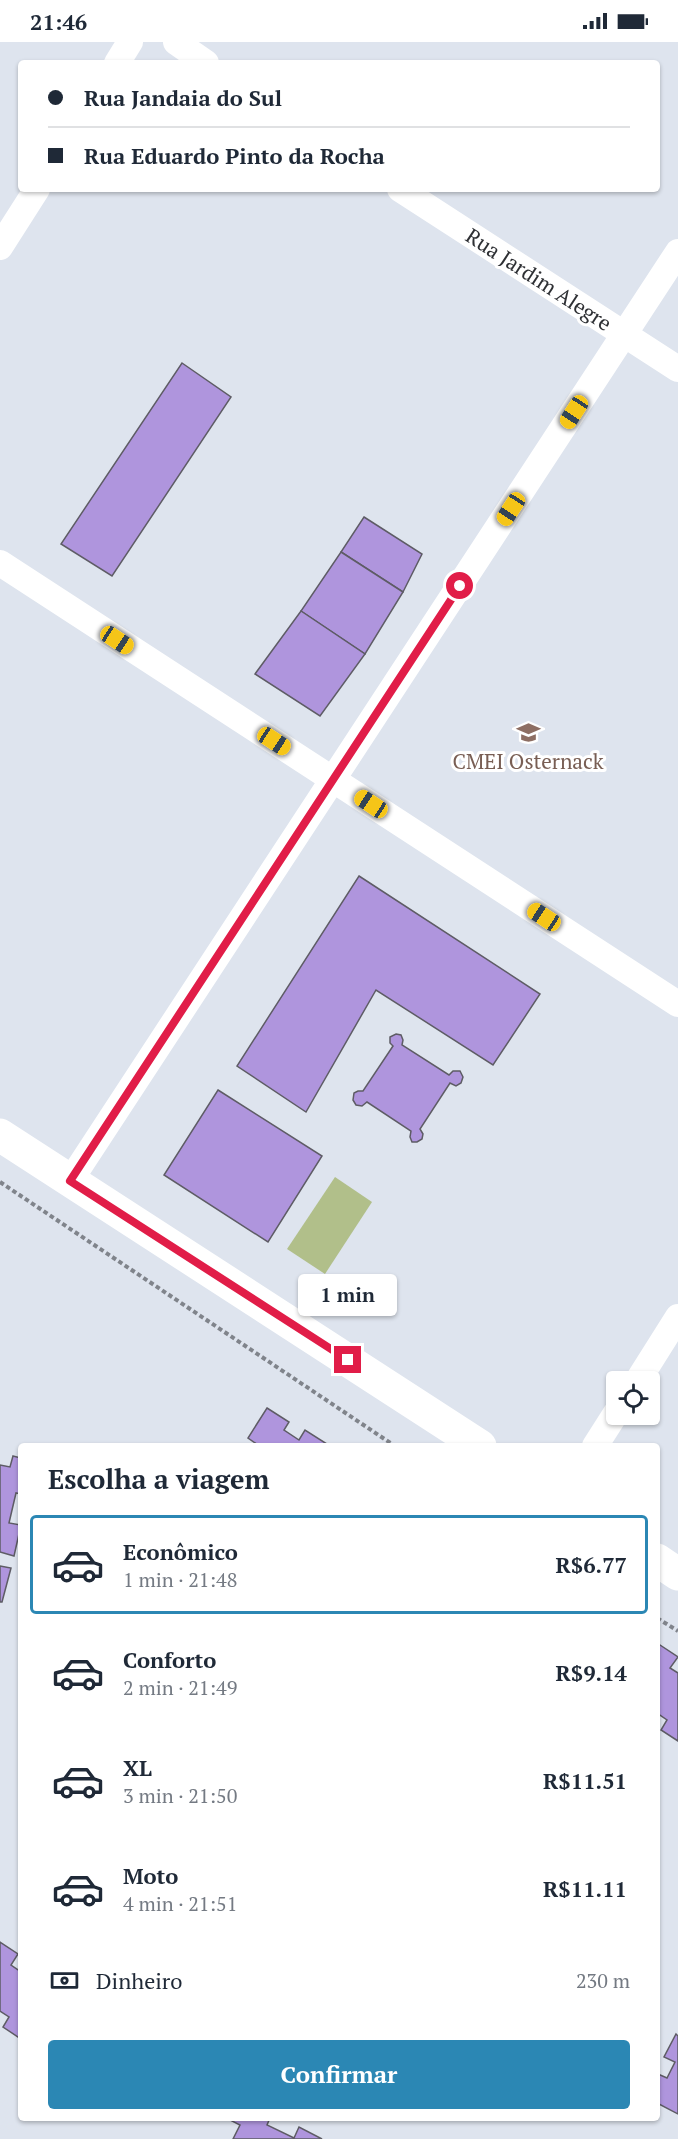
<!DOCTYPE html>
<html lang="pt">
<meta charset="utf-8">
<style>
body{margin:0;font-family:"PT Serif",serif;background:#f2f2f3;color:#1f2937;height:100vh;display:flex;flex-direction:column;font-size:22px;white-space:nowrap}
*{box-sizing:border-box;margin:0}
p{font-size:20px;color:#747a83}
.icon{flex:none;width:33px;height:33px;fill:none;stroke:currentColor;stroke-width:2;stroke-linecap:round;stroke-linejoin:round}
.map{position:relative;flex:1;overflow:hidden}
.sheet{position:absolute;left:18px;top:1401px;width:642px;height:678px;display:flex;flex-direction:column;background:#fff;border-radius:6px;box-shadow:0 2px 4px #0004}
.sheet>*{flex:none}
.banner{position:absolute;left:18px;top:18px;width:642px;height:132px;border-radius:6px;box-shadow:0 2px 4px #0004;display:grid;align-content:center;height:132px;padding:0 30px;background:#fff}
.controls{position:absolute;left:606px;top:1329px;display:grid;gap:12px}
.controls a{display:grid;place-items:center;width:54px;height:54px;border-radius:6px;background:#fff;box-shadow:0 2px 4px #0004;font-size:30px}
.end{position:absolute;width:27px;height:27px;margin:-14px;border:8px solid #e11d48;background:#fff;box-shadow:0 0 0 3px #fff}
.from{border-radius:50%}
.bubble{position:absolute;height:42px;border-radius:6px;background:#fff;box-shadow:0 2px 4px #0004;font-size:20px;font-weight:700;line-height:42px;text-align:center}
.car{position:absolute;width:18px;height:36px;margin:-18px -9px;border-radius:8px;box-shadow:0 0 4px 2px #0007;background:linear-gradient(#f5c518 24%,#345 0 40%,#f5c518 0 76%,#345 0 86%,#f5c518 0)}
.banner b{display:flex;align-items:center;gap:21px;height:57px;font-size:22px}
.banner b+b{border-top:2px solid #e0e1e3}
.banner i{width:15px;height:15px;background:#1f2937}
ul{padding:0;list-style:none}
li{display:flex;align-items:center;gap:18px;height:99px;margin:0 12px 9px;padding:0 18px;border:3px solid transparent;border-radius:6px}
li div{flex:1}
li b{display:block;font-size:22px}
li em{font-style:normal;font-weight:700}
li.selected{border-color:#2b87b4}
li>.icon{width:54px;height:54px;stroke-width:1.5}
h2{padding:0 30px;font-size:27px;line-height:72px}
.pay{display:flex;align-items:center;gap:15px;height:66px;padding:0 30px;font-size:22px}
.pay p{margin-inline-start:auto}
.cta{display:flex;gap:12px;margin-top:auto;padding:12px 30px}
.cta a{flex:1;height:69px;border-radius:6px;background:#2b87b4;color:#fff;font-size:24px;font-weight:700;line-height:69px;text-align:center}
.status{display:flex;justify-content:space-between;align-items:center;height:42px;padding:0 30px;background:#fff;direction:ltr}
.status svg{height:16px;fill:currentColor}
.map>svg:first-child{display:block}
.green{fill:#b1bf8a}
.building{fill:#af95dd;stroke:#5e5c65;stroke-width:1.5}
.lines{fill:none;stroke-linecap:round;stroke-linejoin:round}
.path{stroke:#80848b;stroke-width:4;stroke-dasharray:4.5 3;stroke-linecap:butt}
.street{stroke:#fff;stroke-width:26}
.secondary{stroke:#fff;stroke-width:33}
.route{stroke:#e11d48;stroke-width:8}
.labels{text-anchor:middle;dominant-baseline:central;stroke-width:6;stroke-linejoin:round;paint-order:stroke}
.street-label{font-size:21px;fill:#2e3034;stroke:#fff}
.education-label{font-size:21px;fill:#785e54;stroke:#fff}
</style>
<div class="status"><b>21:46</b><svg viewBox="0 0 49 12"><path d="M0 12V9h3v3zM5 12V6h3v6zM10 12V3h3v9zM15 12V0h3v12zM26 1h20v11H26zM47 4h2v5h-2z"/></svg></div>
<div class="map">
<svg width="678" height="2097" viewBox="0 0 678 2097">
<rect width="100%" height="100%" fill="#dee4ee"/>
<path class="green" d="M335 1135 372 1160 325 1232 287 1207Z"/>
<g class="building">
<path d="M182 321 231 355 112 534 61 502Z"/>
<path d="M364 475 422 512 403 550 341 510Z"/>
<path d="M341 510 403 550 365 612 301 569Z"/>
<path d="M301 569 365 612 320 674 255 632Z"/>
<path d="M359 834 540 952 493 1023 376 948 306 1070 237 1024Z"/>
<path d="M396 992 401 993 403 998 402 1003 449 1033 453 1029H460L463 1035 461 1041 456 1044 450 1041 420 1087 423 1092 422 1097 417 1100H412L410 1095 411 1089 367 1060 362 1064 356 1063 353 1058 354 1051 358 1049H363L393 1004 390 1001V995Z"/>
<path d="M218 1048 322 1114 268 1200 164 1133Z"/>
<path d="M267 1366 289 1380 284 1388 299 1398 305 1388 327 1402 326 1404H258V1403L248 1396Z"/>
<path d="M13 1414 21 1416V1452L16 1451 9 1481 21 1483 14 1514 0 1510V1423L10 1425Z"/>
<path d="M0 1524 11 1526 2 1560H0Z"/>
<path d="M657 1601 678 1615 670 1626 678 1631V1699L661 1688 667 1678 657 1671Z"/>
<path d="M0 1900 18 1912 11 1923 21 1930V1997L3 1985 9 1975 0 1969Z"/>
<path d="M676 1992 678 1994V2072L657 2061V2035L658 2032 667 2036 675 2020 664 2015Z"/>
<path d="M231 2076H270L267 2083 294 2096 299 2085 322 2097H233L240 2083 230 2078Z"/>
</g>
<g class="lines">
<g class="path">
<path d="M0 1140 395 1404"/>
<path d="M657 1576 678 1589"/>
</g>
<g class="street">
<path d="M176 0 206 21"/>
<path d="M117 21 130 0"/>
<path d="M400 147 678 327"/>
<path d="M0 205 37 147"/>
<path d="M0 521 678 962"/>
<path d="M70 1139 678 210"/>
<path d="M637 1340 678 1275"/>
<path d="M595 1404 616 1371"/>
</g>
<g class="secondary">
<path d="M0 1093 480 1404"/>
<path d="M657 1518 678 1532"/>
</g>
</g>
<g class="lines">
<path class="route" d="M348 1318 70 1139 460 544"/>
</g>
<defs>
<symbol id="school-bare" viewBox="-9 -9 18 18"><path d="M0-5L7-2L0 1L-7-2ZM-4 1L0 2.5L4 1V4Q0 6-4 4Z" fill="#8d6e63" stroke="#fff" stroke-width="2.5" paint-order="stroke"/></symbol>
</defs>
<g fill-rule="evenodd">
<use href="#school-bare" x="512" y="674" width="33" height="33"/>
</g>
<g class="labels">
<g class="street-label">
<text transform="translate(539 237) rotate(33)">Rua Jardim Alegre</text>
</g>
<g class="education-label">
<text x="528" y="719">CMEI Osternack</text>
</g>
</g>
</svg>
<div class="controls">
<a><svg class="icon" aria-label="locate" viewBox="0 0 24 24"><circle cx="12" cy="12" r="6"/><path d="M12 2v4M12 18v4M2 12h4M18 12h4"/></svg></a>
</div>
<i class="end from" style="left:460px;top:544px"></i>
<i class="end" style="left:348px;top:1318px"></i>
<div class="bubble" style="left:298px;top:1232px;width:99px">1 min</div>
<i class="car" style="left:574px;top:370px;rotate:213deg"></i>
<i class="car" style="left:511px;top:467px;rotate:213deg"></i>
<i class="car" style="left:117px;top:598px;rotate:123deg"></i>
<i class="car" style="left:274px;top:699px;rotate:123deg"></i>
<i class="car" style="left:371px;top:762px;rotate:303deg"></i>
<i class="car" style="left:544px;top:875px;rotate:303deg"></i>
<div class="banner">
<b><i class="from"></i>Rua Jandaia do Sul</b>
<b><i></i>Rua Eduardo Pinto da Rocha</b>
</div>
<section class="sheet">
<h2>Escolha a viagem</h2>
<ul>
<li class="selected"><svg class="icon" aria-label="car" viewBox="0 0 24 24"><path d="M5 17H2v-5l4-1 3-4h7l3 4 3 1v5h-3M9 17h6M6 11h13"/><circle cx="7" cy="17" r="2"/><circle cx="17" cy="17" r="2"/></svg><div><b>Econômico</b><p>1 min · 21:48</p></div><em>R$6.77</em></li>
<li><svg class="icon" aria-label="car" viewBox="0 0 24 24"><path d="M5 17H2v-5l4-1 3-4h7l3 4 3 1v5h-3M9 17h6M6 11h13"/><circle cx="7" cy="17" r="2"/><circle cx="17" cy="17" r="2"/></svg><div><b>Conforto</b><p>2 min · 21:49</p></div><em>R$9.14</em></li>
<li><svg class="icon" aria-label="car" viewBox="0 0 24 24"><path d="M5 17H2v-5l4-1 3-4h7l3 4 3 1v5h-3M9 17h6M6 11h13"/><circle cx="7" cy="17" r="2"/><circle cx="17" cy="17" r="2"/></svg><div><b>XL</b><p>3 min · 21:50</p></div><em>R$11.51</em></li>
<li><svg class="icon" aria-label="car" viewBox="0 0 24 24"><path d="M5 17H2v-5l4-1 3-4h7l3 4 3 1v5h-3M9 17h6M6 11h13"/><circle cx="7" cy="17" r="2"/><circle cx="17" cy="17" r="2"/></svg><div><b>Moto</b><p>4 min · 21:51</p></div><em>R$11.11</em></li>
</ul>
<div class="pay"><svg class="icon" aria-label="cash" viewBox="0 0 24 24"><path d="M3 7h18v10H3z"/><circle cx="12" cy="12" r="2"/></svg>Dinheiro<p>230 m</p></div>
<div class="cta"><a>Confirmar</a></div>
</section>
</div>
